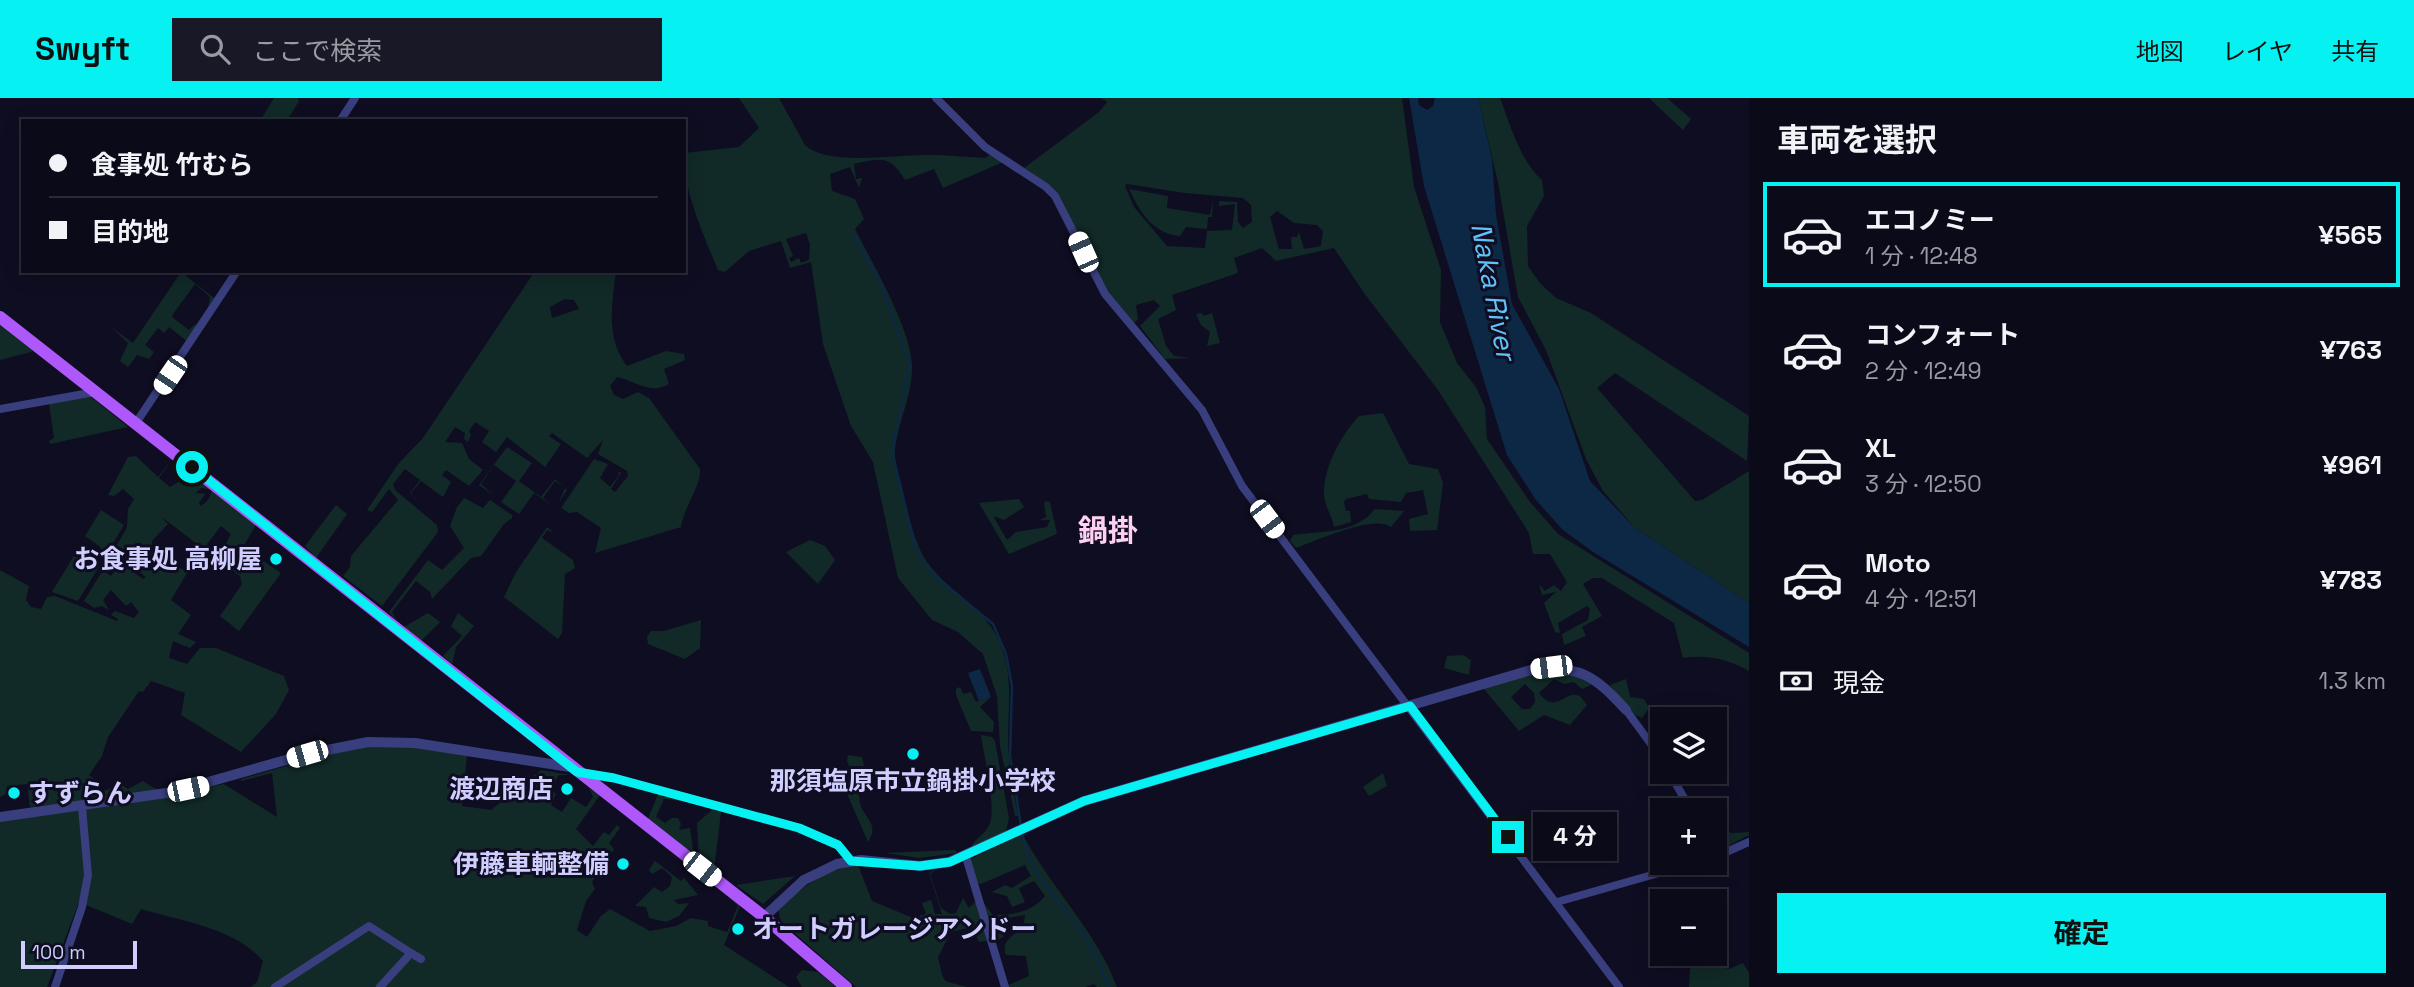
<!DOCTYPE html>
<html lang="ja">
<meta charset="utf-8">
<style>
body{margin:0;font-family:"Space Grotesk","Noto Sans JP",sans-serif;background:#191826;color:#f1f3f6;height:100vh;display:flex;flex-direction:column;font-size:26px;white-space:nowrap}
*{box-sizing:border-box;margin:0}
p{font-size:23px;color:#9a9aa2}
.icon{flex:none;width:38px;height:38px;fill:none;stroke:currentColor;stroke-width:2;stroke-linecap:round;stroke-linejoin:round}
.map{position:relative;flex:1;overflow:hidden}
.side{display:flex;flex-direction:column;background:#0b0a19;width:665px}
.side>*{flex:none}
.hud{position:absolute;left:21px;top:21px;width:665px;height:154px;border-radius:0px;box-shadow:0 4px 18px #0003,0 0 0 2px #2b2b38;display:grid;align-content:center;height:154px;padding:0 28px;background:#0b0a19}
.fabs{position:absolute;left:1650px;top:609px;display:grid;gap:14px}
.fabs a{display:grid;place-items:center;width:77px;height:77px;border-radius:0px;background:#0b0a19;box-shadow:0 4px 18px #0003,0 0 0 2px #2b2b38;font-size:35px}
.scale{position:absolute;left:21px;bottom:18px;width:116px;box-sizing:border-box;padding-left:7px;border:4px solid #cfcefe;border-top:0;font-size:19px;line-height:24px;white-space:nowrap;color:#cfcefe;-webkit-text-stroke:5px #0f0d21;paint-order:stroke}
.end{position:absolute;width:32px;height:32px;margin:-16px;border:9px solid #06f2f2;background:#111;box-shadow:0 0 0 4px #111}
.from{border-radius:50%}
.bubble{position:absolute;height:49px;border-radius:0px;background:#0b0a19;box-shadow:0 4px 18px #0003,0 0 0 2px #2b2b38;font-size:23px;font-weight:700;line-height:49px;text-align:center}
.car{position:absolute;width:21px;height:42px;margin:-21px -10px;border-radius:9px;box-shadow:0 0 5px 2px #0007;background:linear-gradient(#fff 24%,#345 0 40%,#fff 0 76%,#345 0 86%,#fff 0)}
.hud b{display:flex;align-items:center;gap:24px;height:66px;font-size:26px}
.hud b+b{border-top:2px solid #2b2b38}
.hud i{width:18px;height:18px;background:#f1f3f6}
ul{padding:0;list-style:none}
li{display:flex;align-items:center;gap:21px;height:105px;margin:0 14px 10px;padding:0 14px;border:4px solid transparent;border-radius:0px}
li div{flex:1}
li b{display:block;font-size:26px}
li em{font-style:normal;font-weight:700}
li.active{border-color:#06f2f2}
li>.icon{width:63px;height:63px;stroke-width:1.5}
h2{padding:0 28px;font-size:32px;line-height:84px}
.pay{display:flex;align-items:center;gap:18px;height:77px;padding:0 28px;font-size:26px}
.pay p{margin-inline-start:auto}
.button{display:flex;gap:14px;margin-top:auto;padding:14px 28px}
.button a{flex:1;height:80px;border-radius:0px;background:#06f2f2;color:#111;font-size:28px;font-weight:700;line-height:80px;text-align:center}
header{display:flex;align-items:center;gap:42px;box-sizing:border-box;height:98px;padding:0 35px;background:#06f2f2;color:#111}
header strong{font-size:33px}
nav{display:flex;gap:38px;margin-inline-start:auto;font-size:24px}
.search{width:490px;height:63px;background:#191826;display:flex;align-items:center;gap:18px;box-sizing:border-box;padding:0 24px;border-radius:0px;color:#9a9aa2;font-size:26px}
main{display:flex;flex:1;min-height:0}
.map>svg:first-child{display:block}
.green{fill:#112a27;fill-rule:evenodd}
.water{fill:#0d2845}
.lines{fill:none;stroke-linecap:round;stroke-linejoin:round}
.stream{stroke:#0d2845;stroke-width:2.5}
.minor{stroke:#393e7e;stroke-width:8}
.tertiary{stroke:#393e7e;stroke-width:10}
.primary{stroke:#ae58fb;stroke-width:12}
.route{stroke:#06f2f2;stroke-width:9}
.poi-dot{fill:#06f2f2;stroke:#0f0d21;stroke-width:2.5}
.labels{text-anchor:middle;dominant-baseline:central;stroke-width:6;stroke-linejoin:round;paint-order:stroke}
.poi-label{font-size:26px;font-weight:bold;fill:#cfcefe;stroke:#0f0d21;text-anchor:end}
.water-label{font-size:28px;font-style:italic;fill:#5fc2fb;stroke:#0f0d21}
.quarter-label{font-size:30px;font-weight:bold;fill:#fed0f2;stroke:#0f0d21}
</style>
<header>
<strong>Swyft</strong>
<div class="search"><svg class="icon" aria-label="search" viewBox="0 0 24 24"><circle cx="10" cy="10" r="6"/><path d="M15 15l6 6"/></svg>ここで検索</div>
<nav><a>地図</a><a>レイヤ</a><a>共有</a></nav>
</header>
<main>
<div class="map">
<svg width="1749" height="889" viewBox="0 0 1749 889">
<rect width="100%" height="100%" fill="#0f0d21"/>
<g class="green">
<path d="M274 0H298L299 3 287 23H260Z"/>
<path d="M739 0H779L805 47C827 69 898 56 929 57 948 57 966 59 985 60L991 56 1003 64 943 90 934 71 905 82C890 57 881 60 854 66L856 81 862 80 859 90 850 69 830 76 832 93 855 101 864 121 855 131C872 165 911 230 912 268 913 296 898 323 895 351 893 368 910 426 917 444 930 484 975 500 995 535 1018 575 1005 617 1009 660 1010 679 1015 699 1018 718H1015L1000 648 997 598 983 556 958 534 932 522 898 480 873 364 851 328 823 246 811 164 790 170 781 143 749 153 725 174 718 172C703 135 684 96 684 55L739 49 759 30ZM806 135 810 147 809 162 801 165 799 160 791 164 789 160 793 158 786 141Z"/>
<path d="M1101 0H1402L1414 89 1441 172 1440 224 1457 265 1476 289 1485 309 1487 341 1530 404 1558 436 1749 555V573C1729 561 1706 556 1683 560L1674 525 1602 480H1593L1583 486 1602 518 1582 529 1586 538 1564 547 1562 536 1588 522 1590 511 1587 508 1558 525 1560 535 1555 534 1544 505 1556 494 1542 497 1539 486 1545 493 1554 487 1561 493 1567 484 1550 456H1533L1529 435 1438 292 1364 195 1334 150 1276 163 1262 150 1234 160 1238 174 1235 176 1172 197 1176 212 1158 221 1166 248 1174 258 1192 260 1165 261 1140 228 1160 208 1154 202 1136 207 1138 221 1133 226 1108 196 1049 87 1024 70 1099 14 1107 4ZM1127 86 1185 95 1243 100 1251 107 1252 124 1243 130 1238 124 1237 104 1219 103V108L1235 106 1232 132 1207 133 1205 150 1167 148 1134 109 1125 88ZM1277 113 1294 125 1317 127 1323 133 1321 148 1304 151 1299 134 1297 139H1291L1292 151H1279L1270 119Z"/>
<path d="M1478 0H1500C1510 26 1520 63 1542 82L1544 98 1527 128 1528 168 1540 185 1556 200 1591 215 1749 318 1747 363 1615 275 1597 290 1695 403 1702 402 1749 373V505L1635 430 1603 393 1586 361 1546 252 1518 199 1498 84Z"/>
<path d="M1649 0H1667L1691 21 1683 32Z"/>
<path d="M1129 91 1168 98 1167 110 1210 117 1213 103 1212 119H1208L1207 131 1186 129 1180 138C1153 136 1140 114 1129 91Z"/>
<path d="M535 173H616C612 207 605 239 627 268L666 253 684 256 685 262 664 271 669 286C649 297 636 283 617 279L610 288 614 297 623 301 638 294 649 300 700 371C702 386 683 411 681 429L595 455 601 430 577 414 569 415 561 410 594 361 608 366 600 380 610 389 619 377 618 373 621 375 611 391 615 394 628 378 627 373 598 356 603 342 587 360 552 335 549 338 561 346 545 369 507 339 496 354 482 344 489 333 475 324 469 333 471 337 468 344 464 341 465 335 455 329 445 344 462 345 469 361 483 372 469 388 446 372 442 377 451 384 443 399 421 383 411 395 418 404 410 395 420 382 405 371 393 386 395 392 437 427 438 434 382 508 343 478 350 469 351 458 398 402 389 391 372 414 367 412 399 365 423 340ZM565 201 574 202 579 211 552 220 550 209Z"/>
<path d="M181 174 214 200 208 209 210 199 195 186 173 216 172 219 189 232 195 226 199 230 188 244 169 229 164 235 158 230 145 247 154 254 149 261 137 257 128 269 120 263 128 245 111 229 133 245Z"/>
<path d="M1201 215 1204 218 1212 215 1220 245 1207 248 1210 234 1201 227 1196 216Z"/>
<path d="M0 226 33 252 31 254 0 262Z"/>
<path d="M91 299 128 329 50 346 49 343 54 340 49 305Z"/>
<path d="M1383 315 1409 366 1438 371 1443 385 1437 432 1410 433 1409 421 1428 416 1423 392 1406 395 1401 404 1369 401 1367 396 1346 401 1344 404 1346 413H1350L1351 424 1334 429C1332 418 1325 408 1324 397 1323 370 1341 337 1359 318Z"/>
<path d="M507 349 532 365 519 383 541 399 555 381 567 392 559 404 565 390 555 383 543 400 551 407 534 395 519 416 501 404 516 383 494 367 481 386 493 397 479 387Z"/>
<path d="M136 358 158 379 171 362 159 380 170 389 180 383 186 388 196 381 209 391 201 390 196 395 205 396 199 405 201 408 208 402 212 393 257 425 243 449 242 458 250 464 259 460 281 475 239 533 220 518 242 486 240 478 160 418 168 426 152 443V448L164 457 154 471 166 472 174 465 187 475 171 502 191 517 178 536 196 544 190 550 173 543 169 560 187 566 200 550H216L284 578 289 592 276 616 241 654 181 617 185 595 151 583 143 594 139 593 108 639 102 658 89 677 101 686 100 701 30 709 27 686 7 688 6 696 0 699V472L29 488 26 502 31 509 41 511 47 499 55 498 117 523 118 521 111 517 115 513 134 520 139 514 131 504 126 508 111 492 103 502 109 512 102 508 94 510 84 503 103 472 111 478 119 467H123L143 481 146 479 113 454 127 429 128 411 134 401 123 391 114 398 108 397 128 359ZM221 428 231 436 221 454 217 455 207 446Z"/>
<path d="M464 400 483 410 490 402 512 417V420L504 426 481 458 471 460 432 501 430 494 416 483 392 514 397 524 389 514 428 462 442 472 464 450 450 428 457 409Z"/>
<path d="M1019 401 1024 409 1004 422 993 418 1007 442 1016 434 1047 429 1050 422H1040L1046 419 1044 405 1046 403 1050 404 1057 436 1009 456 979 405Z"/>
<path d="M336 407 347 416 316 460 305 448Z"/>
<path d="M1375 411 1404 413 1391 429C1374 416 1316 443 1296 450L1290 443 1293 437C1322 433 1355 436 1375 411Z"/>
<path d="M101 412 124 427 106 457 99 448 85 438Z"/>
<path d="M547 429 553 434 547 432 542 440 573 462 575 470 565 476 562 535 558 541 504 499 516 474Z"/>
<path d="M810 442 825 448 835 462 818 486 786 454Z"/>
<path d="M78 451 100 467 78 503 52 494Z"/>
<path d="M428 515 440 524 421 543 404 529Z"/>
<path d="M458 515 474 528 456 549 452 566 443 558 462 538 451 528Z"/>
<path d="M701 522 700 550 685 561 648 546 647 539 651 533H664Z"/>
<path d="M1463 557 1471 562 1469 577 1444 570 1447 558Z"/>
<path d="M1562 573 1591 583V587L1582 591 1574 584 1564 586 1554 581 1539 595C1557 618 1564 591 1580 598L1587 607 1570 627 1544 617 1519 633 1483 590 1527 575ZM1525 586 1534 595 1535 604 1530 611H1522L1511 599Z"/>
<path d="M1626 581 1630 599 1644 601 1649 610 1642 620 1631 615 1610 587Z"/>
<path d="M960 589 963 596 971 594 976 604 991 599 980 609 994 624 993 634 971 633 956 597V591Z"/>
<path d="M981 637 992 639 995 643 1009 720 1006 734 971 750C974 740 986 737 990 725 996 708 984 658 981 637Z"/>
<path d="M393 646 467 657 462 708 491 712 541 672 570 677H559L550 691 556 696 551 707 562 714 571 700 586 709 593 699 589 690 600 697 576 731 593 748 604 734 609 737 617 727 620 730 609 745 614 751 592 784 595 791 586 803 577 832 587 839 601 818 610 811 650 833 676 828 691 820 708 823V828L727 834 738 808 723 794 740 808 724 847 789 889H251L257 884 263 863C235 830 181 823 141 811L132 826 79 804 47 889H0V723L98 710 224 686 277 719 272 675 241 683V681L345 651Z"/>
<path d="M848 657 862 659 867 681 863 686 856 684 847 663Z"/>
<path d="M1383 675 1387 688 1369 698 1363 689Z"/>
<path d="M143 683 159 693 104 700V693L120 686 128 691Z"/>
<path d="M844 689 858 693C860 699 859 705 862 711 869 723 878 729 868 744Z"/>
<path d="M658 696 684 703 664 701 656 719 665 725 672 720H678L681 726 679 732 690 730 694 757 648 721Z"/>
<path d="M712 712 721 714 714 772 699 761 697 725Z"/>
<path d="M1715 729 1732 735 1749 734V737L1722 751 1715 750Z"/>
<path d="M1019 737 1024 739C1052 791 1096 833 1117 889H1097L1094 886 1085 889H1004L1029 878 1026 858 1006 857C1000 843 1013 838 1023 830L1025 817 1008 820 1003 839 995 844 983 804 993 817C1014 817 1032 814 1045 798L1034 783 1019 790 1025 804 1012 809 1007 798 992 794 1005 787 1012 790 1031 778 1025 767 981 786 976 784 969 762Z"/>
<path d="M955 752 957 755 919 760 885 755Z"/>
<path d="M655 763 681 783 684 780 698 797 674 802 678 806 689 805 679 818 666 824 649 820 646 809 635 808 654 789 662 794 670 788 672 779 662 770 652 776 649 772Z"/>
<path d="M858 767 872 803 913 820 926 816 922 805 931 802 935 816H942L929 775 936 772 930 776 941 810 950 816 956 815 963 800 969 810 976 803 987 843 979 844 972 829 951 834 938 859C945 889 941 881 967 889H856L781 823 778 812C803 789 823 772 858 767Z"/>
<path d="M795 778 763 806 736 787Z"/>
<path d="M1702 864 1729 871 1743 865 1749 875V889H1689L1690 871Z"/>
<path d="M802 872 818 874 836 889H802L796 879Z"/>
</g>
<g class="water">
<path d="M1409 0H1418L1419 7 1427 12 1433 8 1435 0H1478L1492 61 1496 117 1512 206 1559 291 1590 383 1635 430 1749 505V549L1593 454 1563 432 1536 402 1507 357 1424 88Z"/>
<path d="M980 571 991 599 979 603 968 575Z"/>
</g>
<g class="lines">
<g class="stream">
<path d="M853 136 879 182 910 266 892 353 915 449 924 466 937 480 993 526 1006 556 1012 588 1010 658 1021 728"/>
<path d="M1022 734C1028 781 1070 811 1091 849 1098 862 1103 876 1109 889"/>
</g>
<g class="minor">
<path d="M936 0 985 49 1046 89 1055 98 1105 196 1202 312 1242 388 1619 889"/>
<path d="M340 23 355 0"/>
<path d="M0 311 95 294"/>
<path d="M136 325 237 173"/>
<path d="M1626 612 1662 661"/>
<path d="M1669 674 1691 712"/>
<path d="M582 675 614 680 799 730 838 747 851 763"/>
<path d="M966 759 1005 889"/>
<path d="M1715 759 1749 744"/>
<path d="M1557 804 1694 765"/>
<path d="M411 855 421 861"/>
<path d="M55 889 82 809 88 777 82 709"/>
<path d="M275 889 369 828 411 855 380 889"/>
</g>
<g class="tertiary">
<path d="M0 719 173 694 307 656 368 644 415 645 570 669"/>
<path d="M764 819 804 782 837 766 861 762 920 768 949 764 1084 703 1531 572C1579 566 1595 578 1626 612"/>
</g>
<path class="primary" d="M0 219 764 819 846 889"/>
</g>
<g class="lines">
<path class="route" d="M192 369 577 674 614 680 799 730 838 747 851 763 920 768 950 764 1084 703 1410 608 1508 739"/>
</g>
<g class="poi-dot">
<circle cx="276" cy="461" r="7"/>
<circle cx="913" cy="656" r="7"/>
<circle cx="567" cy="691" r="7"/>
<circle cx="14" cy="695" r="7"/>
<circle cx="623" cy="766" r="7"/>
<circle cx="738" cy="831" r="7"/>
</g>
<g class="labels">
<g class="poi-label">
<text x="262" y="461">お食事処 高柳屋</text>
<text x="913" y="683" text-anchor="middle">那須塩原市立鍋掛小学校</text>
<text x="553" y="691">渡辺商店</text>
<text x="28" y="695" text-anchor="start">すずらん</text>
<text x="609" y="766">伊藤車輌整備</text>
<text x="752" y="831" text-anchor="start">オートガレージアンドー</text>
</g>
<g class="water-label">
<text transform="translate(1494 193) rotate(79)">Naka River</text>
</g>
<g class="quarter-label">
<text x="1108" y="432">鍋掛</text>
</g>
</g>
</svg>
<div class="fabs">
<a><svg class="icon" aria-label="layers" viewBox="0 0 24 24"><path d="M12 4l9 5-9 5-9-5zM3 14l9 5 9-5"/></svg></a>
<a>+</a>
<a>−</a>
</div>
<div class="scale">100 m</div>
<i class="end from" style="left:192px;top:369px"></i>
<i class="end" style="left:1508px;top:739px"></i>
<div class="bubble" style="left:1533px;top:714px;width:84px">4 分</div>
<i class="car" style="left:1083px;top:154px;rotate:336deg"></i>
<i class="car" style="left:170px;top:277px;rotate:214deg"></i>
<i class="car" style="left:1267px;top:421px;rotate:143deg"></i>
<i class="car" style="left:1551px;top:569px;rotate:263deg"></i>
<i class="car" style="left:307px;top:656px;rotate:254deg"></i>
<i class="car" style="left:188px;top:691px;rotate:78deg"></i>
<i class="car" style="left:702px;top:771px;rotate:128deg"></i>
<div class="hud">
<b><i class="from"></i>食事処 竹むら</b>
<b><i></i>目的地</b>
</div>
</div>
<section class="side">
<h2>車両を選択</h2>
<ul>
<li class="active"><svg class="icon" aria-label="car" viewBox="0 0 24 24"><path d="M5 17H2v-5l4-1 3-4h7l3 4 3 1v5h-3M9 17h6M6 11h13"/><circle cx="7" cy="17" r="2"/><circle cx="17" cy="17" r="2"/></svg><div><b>エコノミー</b><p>1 分 · 12:48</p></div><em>¥565</em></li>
<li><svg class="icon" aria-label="car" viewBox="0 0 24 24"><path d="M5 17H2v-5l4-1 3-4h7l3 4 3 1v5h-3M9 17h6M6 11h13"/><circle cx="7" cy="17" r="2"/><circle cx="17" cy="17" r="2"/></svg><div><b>コンフォート</b><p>2 分 · 12:49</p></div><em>¥763</em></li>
<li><svg class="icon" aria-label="car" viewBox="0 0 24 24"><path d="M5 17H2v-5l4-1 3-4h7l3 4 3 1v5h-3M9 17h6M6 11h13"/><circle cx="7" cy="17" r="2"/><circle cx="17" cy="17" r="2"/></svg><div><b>XL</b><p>3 分 · 12:50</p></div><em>¥961</em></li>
<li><svg class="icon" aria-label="car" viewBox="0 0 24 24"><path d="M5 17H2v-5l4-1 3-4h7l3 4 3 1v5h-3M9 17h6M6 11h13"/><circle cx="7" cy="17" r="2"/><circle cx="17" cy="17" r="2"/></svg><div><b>Moto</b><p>4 分 · 12:51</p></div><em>¥783</em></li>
</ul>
<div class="pay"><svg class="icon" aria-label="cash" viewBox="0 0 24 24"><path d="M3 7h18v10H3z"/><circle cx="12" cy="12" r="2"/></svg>現金<p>1.3 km</p></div>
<div class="button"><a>確定</a></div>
</section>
</main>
